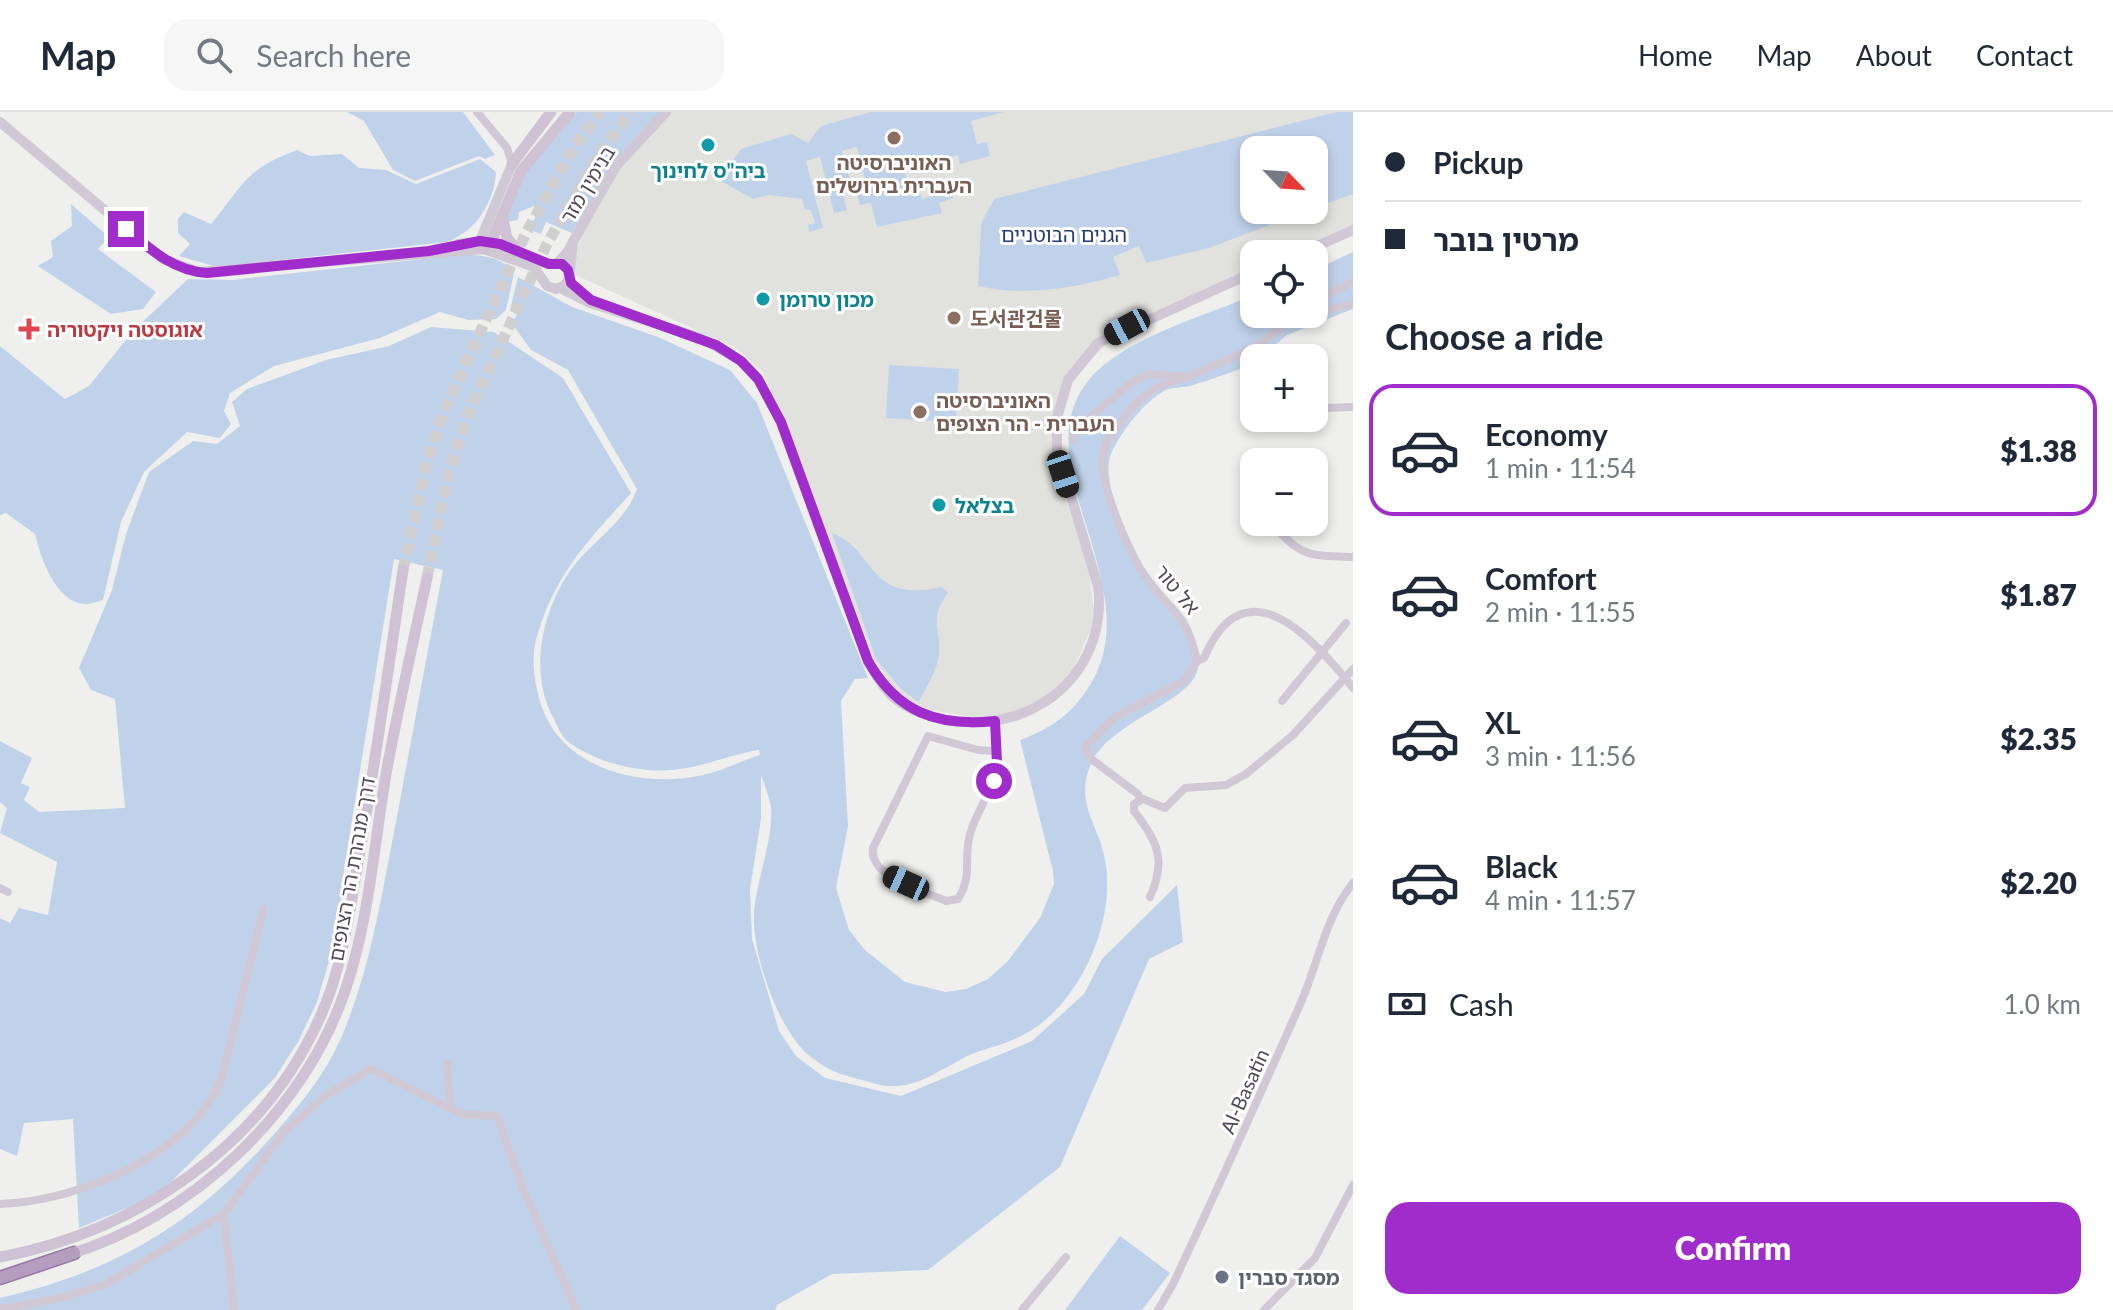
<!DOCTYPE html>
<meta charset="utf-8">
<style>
body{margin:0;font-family:Lato,"Noto Sans KR","Noto Sans Hebrew",sans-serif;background:#f6f6f7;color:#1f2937;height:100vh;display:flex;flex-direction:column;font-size:30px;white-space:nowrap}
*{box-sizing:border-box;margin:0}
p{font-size:26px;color:#747a83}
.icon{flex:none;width:44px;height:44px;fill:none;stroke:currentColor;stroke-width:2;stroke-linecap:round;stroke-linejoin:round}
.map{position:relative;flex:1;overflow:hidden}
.panel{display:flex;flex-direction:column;background:#fff;width:760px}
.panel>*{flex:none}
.guide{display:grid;align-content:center;height:176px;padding:0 32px;background:#fff}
.needle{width:52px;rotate:115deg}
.fabs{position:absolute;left:1240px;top:24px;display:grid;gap:16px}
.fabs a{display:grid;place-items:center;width:88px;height:88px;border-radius:16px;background:#fff;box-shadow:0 4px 12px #0003;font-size:40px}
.end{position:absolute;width:36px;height:36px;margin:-18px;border:10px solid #a02ccb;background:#fff;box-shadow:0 0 0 4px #fff}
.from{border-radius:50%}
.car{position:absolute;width:24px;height:48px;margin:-24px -12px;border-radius:10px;box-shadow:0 0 6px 2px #0007;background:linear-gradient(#222 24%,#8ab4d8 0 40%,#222 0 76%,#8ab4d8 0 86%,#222 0)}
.guide b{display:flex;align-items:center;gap:28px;height:76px;font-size:30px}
.guide b+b{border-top:2px solid #e0e1e3}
.guide i{width:20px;height:20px;background:#1f2937}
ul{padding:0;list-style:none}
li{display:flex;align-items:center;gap:24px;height:132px;margin:0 16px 12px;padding:0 16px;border:4px solid transparent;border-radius:24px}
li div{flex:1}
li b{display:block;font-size:30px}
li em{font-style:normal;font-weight:800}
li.selected{border-color:#a02ccb}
li>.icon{width:72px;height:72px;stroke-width:1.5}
h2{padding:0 32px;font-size:36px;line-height:96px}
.pay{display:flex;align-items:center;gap:20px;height:88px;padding:0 32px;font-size:30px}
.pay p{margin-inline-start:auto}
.cta{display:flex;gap:16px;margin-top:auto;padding:16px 32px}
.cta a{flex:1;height:92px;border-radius:24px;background:#a02ccb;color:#fff;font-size:32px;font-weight:800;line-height:92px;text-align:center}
header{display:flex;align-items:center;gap:48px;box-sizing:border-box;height:112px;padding:0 40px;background:#fff;border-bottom:2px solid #e0e1e3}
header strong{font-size:38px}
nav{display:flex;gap:44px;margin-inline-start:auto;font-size:28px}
.search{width:560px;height:72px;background:#f6f6f7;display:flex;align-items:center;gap:20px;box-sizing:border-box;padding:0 28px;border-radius:24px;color:#747a83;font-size:30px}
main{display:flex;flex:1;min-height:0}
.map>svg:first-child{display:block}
.education{fill:#e1e1de;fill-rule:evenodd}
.green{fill:#c0d2e9}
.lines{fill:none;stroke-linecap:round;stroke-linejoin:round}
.secondary-tunnel{stroke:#d0cecf;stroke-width:11;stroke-dasharray:11 5.5;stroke-linecap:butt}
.trunk-casing{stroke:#9575a3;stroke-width:15}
.minor{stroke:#d1c8d6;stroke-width:8}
.tertiary{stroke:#d1c8d6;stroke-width:10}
.secondary{stroke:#cec2d4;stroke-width:11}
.trunk{stroke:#b59dc0;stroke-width:12}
.route{stroke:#a02ccb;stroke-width:10}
.education-dot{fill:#8d6e63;stroke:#fff;stroke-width:3}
.culture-dot{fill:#0f9aa8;stroke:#fff;stroke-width:3}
.health-dot{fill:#e0444e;stroke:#fff;stroke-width:3}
.worship-dot{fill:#6b7280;stroke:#fff;stroke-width:3}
.labels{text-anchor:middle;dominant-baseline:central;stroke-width:6;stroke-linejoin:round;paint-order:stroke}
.education-label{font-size:20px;font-weight:bold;fill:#785e54;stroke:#fff;text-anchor:start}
.culture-label{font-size:20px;font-weight:bold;fill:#0d838f;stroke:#fff;text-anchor:start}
.street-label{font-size:20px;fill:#524858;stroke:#fff}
.park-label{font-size:20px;fill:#213c71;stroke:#fff}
.health-label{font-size:20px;font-weight:bold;fill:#be3a42;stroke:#fff;text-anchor:start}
.worship-label{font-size:20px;font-weight:bold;fill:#5b616d;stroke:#fff;text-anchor:start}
</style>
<header>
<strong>Map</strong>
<div class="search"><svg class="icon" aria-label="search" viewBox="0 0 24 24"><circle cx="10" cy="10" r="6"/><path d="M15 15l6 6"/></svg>Search here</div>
<nav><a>Home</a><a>Map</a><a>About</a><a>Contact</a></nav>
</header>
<main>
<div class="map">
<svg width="1353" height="1198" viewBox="0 0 1353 1198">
<rect width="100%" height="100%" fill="#eff0ed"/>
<path class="education" d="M670 0H1353V113L1298 142H1254V164L1105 233 1074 266 1062 289 1052 323V345L1088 454 1094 498 1090 519 1073 558 1045 587 1010 601 980 606 935 599 908 590 897 580 875 549 763 260 736 236 573 162 572 146 594 96 618 55ZM1254 38H1314V98H1254Z"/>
<g class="green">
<path d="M347 0H463L495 43 485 47 479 44 415 69 393 58 364 9Z"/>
<path d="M577 0H660L615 49 572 121 546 110 541 122 523 115 535 107 534 94 519 100 518 108 507 110C512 66 547 31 577 0Z"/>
<path d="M871 0H1004L971 9 977 32 987 30 990 44 960 52 958 43 904 57 910 79 919 77 922 87 952 79 953 86 939 91 942 101 877 115 871 91 860 93 855 74 866 71 857 35 842 39 851 72 841 75 847 98 834 101 820 45 806 49 823 116 809 120 808 113 815 111 811 98 805 97 802 87 769 83 753 87 714 65 720 52 730 53 741 37 791 22 808 31 821 14Z"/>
<path d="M1337 0H1353V82L1314 96V38H1254V98H1309L1209 136 1146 151 1139 134 1113 145 1120 163C1075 176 1024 185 978 174L981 112 994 87Z"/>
<path d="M297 38 310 44 342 42 359 56 386 58 416 72 480 47 496 60C494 91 476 119 447 130L217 155 179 144 190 132 178 121V107L184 100 211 112C245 71 244 58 297 38Z"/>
<path d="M71 92 109 125 98 137 156 180 143 197 111 202 38 154 53 145 51 129 72 114Z"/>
<path d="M1353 140V197L1287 223 1260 246H1254L1253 252C1233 260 1213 267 1193 273 1185 276 1173 275 1166 278 1144 289 1120 321 1111 342 1099 367 1134 451 1149 474 1166 499 1203 521 1198 556 1193 590 1109 609 1091 652 1077 685 1091 703 1101 732 1123 796 1084 890 1025 922 1005 934 980 936 960 948 927 966 906 982 869 970 845 963 833 962 812 946 779 922 751 840 754 800 757 766 773 730 771 696 770 686 764 671 761 663V707L750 777 752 827 779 919 796 944 825 966 901 984 1032 929 1084 882 1102 847 1177 773 1183 830 1149 847 1060 1055 928 1158 832 1162 777 1193 775 1198H0V1186C117 1159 196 1111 275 1021 300 993 326 961 341 926 370 859 381 786 395 715 411 629 427 544 443 458L394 447 343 764 337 822 317 890 299 928 275 966 158 1083 79 1116 73 1007 24 1011 17 1044 0 1037V806L10 811 19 796 48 803 57 750 0 721 7 696 0 690V629L32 646 21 671 30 675 24 688 39 700 125 696 115 587 91 578 79 556 112 478 126 422 149 360 193 329 217 332 240 314 232 290 247 277 326 248 389 234 431 215 494 220 563 266 631 381C589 428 557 459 538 521 530 544 534 570 541 592 561 657 641 677 703 663 722 659 741 649 760 643L759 638C716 645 688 664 640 657 615 654 586 644 566 628 561 623 557 614 554 607 529 563 541 503 568 462 587 432 625 412 637 377L568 258 531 238 513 213 517 201 510 198 518 165 572 195 658 225 730 258 757 291 868 566 855 567 841 589 848 714 836 776 849 818 865 838 905 870 945 880 966 877 988 867 1008 849 1040 806 1054 772 1053 759 1020 628C1052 616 1072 602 1090 573 1153 472 1012 344 1096 260 1133 224 1206 203 1254 183V202H1314V158Z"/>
<path d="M459 143C481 143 500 143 514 161L506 198 496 207 469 208 440 200 380 226 274 254 230 281 224 299 231 312 220 326 187 320 144 360 121 410 103 488C98 489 90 493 84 492 56 490 40 445 35 422L6 401 0 403V234L65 287 89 274 134 218 188 167 232 168Z"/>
<path d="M889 253 959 257 956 310 886 306Z"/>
<path d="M832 421C878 439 866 492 942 475L948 481C928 506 941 515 939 542 937 559 927 575 918 590L901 577 876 547Z"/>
<path d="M1120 1124 1170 1161 1142 1198H1065Z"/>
</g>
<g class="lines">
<g class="secondary-tunnel">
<path d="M403 458 426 353 446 294 526 121 574 35 600 0"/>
<path d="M427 466 449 359 468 303 547 132 589 58 630 0"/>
</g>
<defs>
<path id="trunk" d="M0 1166 74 1141"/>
</defs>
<use href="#trunk" class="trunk-casing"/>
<g class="minor">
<path d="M477 0 507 36 512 52"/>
<path d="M1314 189 1353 170"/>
<path d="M1314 201 1353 192"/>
<path d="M1307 202H1308"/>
<path d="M1187 265C1157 272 1137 285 1120 311 1113 321 1104 331 1103 343 1098 371 1131 445 1148 468 1175 505 1186 499 1197 549L1204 546C1245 449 1314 527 1353 576"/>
<path d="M1327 296 1353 295"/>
<path d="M1073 327 1074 319 1132 270 1150 262 1187 265 1253 237 1299 202"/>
<path d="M1247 381 1254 390"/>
<path d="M1271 410C1300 445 1309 444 1353 445"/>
<path d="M1282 589 1346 511"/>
<path d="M995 609C996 625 997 642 997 659 991 680 978 698 971 719 962 745 974 762 958 787L946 789C924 779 869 766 873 736L928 624 978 638 996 639"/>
<path d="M1140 687 1138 682 1090 646 1085 635 1115 605 1184 569 1197 549"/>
<path d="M0 776 8 780"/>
<path d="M1150 785C1167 748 1157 728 1134 699V692L1143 687 1165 696 1185 676 1226 673 1246 662 1293 623 1353 557"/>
<path d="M447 952 450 996"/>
<path d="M0 1092C78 1089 189 1044 221 968L263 797"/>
<path d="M224 1102 234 1198"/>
<path d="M0 1197 60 1186 104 1173 224 1102 283 1021 325 984 371 957 462 1002 497 1004 522 1074 576 1198"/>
<path d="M1022 1198 1066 1145"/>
<path d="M1158 1198 1173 1172C1217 1078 1260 983 1302 888 1319 848 1325 806 1353 771"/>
<path d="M1264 1198 1315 1146 1353 1073"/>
</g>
<g class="tertiary">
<path d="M0 10 163 147 198 160 484 137 534 155 547 174 556 177 564 174 569 167 573 130"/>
<path d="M458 132C492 125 518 140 549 152"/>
<path d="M483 135 480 129 512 52"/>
<path d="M1299 142 1353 118"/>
<path d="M558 150 566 142 616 54 666 0"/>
<path d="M560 176 590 191 701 226 741 249 758 267 781 310 868 549C876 562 882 575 893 585 912 601 938 608 962 610 1042 616 1108 556 1098 474L1057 338V306L1068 268 1098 231 1254 160"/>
</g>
<g class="secondary">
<path d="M512 52 551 0"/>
<path d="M502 103 507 126 519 140"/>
<path d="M484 137 491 130 521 59 570 0"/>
<path d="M67 1143C191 1106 305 1000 346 876 369 808 374 733 386 662 398 596 413 531 427 466"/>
<path d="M0 1145C136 1120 264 1033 321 903 344 851 350 795 360 739 376 646 389 552 403 458"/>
</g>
<use href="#trunk" class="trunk"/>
</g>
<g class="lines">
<path class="route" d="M126 117C151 138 174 159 207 161L429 139 480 129 500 132 549 152H562L568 158 571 171 591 188 716 233 741 249 758 267 781 310 868 549C897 600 937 615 995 609L997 651 994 669"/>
</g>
<g class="education-dot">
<circle cx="894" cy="26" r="8"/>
<circle cx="954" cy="206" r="8"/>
<circle cx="920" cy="300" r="8"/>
</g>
<g class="culture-dot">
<circle cx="708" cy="33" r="8"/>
<circle cx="763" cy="187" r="8"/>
<circle cx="939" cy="393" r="8"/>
</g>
<path class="health-dot" d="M25 205h8v8h8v8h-8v8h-8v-8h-8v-8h8z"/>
<circle class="worship-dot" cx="1222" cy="1165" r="8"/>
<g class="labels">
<g class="education-label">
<text x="894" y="50" text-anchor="middle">האוניברסיטה<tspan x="894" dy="23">העברית בירושלים</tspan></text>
<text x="970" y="206">도서관건물</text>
<text x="936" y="288">האוניברסיטה<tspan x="936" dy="23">העברית - הר הצופים</tspan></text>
</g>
<g class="culture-label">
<text x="708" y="58" text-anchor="middle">ביה"ס לחינוך</text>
<text x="779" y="187">מכון טרומן</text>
<text x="955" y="393">בצלאל</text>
</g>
<g class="street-label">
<text transform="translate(587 72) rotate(-59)">בנימין מזר</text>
<text transform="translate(1178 477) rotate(51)">אל טור</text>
<text transform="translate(351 757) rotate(-80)">דרך מנהרת הר הצופים</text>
<text transform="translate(1244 979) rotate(-66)">Al-Basatin</text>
</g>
<g class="park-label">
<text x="1064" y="122">הגנים הבוטניים</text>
</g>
<g class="health-label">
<text x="47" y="217">אוגוסטה ויקטוריה</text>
</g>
<g class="worship-label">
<text x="1238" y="1165">מסגד סברין</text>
</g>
</g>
</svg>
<div class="fabs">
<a><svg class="needle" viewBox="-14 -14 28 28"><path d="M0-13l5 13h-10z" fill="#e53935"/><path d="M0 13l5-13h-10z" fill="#747a83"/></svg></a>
<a><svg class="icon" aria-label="locate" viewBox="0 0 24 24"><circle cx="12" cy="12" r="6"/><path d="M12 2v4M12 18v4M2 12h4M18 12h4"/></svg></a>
<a>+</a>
<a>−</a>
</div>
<i class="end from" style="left:994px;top:669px"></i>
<i class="end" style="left:126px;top:117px"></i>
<i class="car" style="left:1127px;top:215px;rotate:242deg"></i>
<i class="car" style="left:1063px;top:362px;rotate:162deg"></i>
<i class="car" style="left:906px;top:771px;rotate:294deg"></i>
</div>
<section class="panel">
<div class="guide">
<b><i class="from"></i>Pickup</b>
<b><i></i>מרטין בובר</b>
</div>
<h2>Choose a ride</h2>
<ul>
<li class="selected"><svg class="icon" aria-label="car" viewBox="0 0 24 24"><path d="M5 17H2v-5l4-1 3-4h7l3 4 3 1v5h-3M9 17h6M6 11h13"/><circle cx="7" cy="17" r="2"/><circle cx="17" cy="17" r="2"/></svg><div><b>Economy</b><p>1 min · 11:54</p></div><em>$1.38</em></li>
<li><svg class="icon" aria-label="car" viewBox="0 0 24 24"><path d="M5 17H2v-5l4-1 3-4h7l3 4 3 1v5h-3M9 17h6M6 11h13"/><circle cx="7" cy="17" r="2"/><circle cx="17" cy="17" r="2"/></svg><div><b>Comfort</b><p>2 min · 11:55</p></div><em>$1.87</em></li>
<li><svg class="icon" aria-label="car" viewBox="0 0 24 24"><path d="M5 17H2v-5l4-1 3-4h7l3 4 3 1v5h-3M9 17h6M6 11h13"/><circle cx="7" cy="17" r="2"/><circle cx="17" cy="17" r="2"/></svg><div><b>XL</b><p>3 min · 11:56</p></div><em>$2.35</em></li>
<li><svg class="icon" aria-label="car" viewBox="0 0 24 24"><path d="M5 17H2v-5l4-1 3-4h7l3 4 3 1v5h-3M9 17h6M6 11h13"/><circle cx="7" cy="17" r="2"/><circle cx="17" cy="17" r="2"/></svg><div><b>Black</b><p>4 min · 11:57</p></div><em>$2.20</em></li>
</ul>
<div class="pay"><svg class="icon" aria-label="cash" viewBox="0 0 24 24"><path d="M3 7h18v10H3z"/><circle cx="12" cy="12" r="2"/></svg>Cash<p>1.0 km</p></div>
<div class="cta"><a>Confirm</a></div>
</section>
</main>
